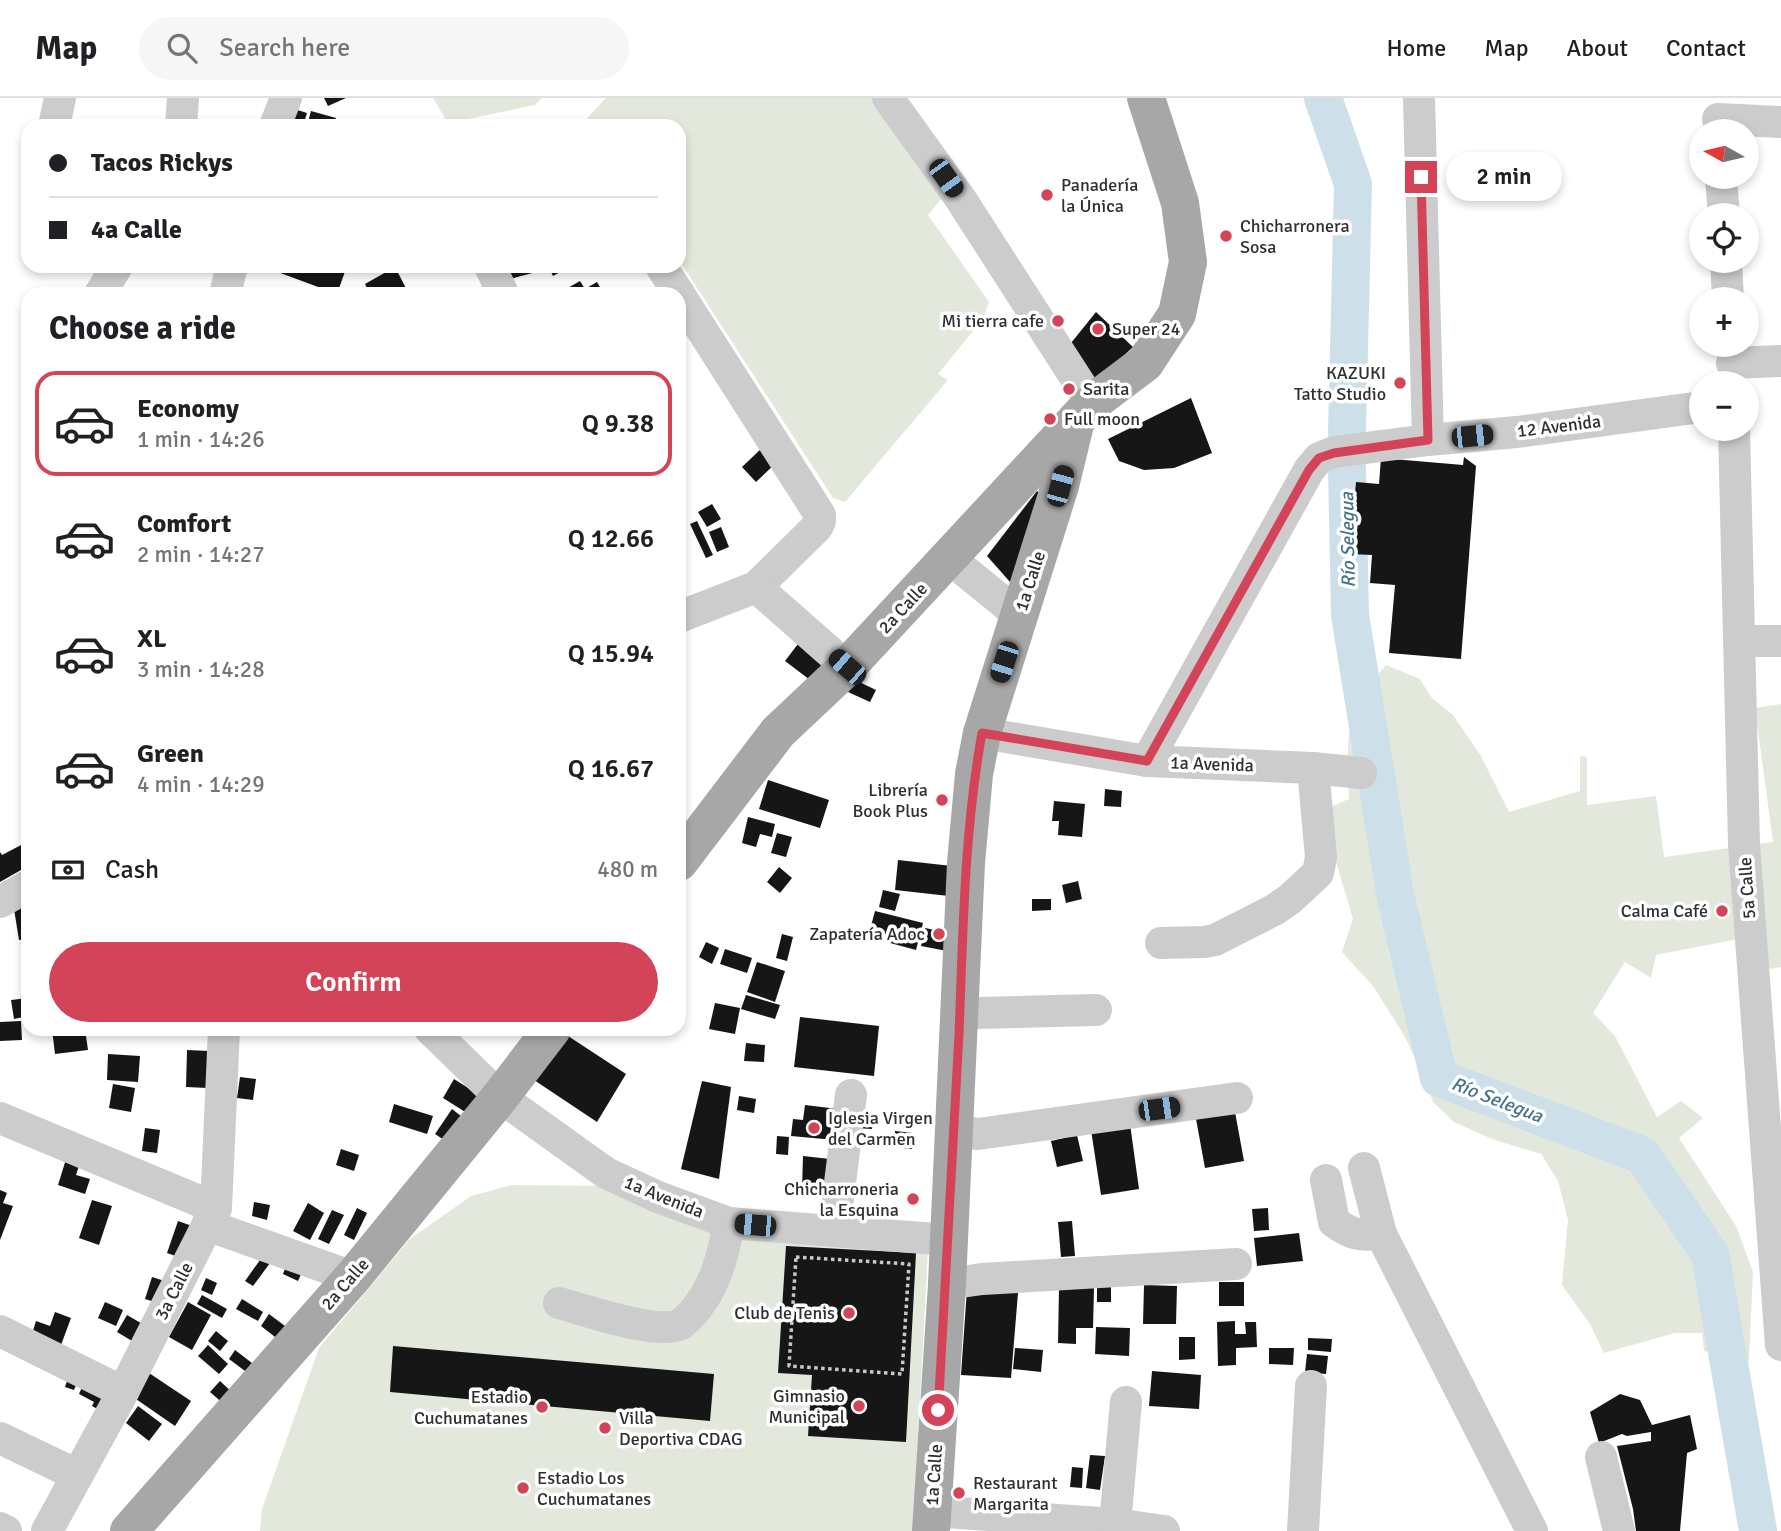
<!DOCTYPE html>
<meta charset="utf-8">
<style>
body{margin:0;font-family:Signika,sans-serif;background:#f6f6f6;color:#202124;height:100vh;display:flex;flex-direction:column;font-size:26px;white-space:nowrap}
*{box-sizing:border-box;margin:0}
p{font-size:23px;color:#757577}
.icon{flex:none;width:38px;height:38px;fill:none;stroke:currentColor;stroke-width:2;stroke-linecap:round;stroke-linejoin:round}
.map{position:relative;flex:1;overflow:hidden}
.drawer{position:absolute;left:21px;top:189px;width:665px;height:749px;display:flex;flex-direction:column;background:#fff;border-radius:21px;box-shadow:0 4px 10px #0003}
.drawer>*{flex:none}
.guide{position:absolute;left:21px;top:21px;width:665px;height:154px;border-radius:21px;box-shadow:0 4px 10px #0003;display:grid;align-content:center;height:154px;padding:0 28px;background:#fff}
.needle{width:46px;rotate:278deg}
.fabs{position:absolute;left:1689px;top:21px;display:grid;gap:14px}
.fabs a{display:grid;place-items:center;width:70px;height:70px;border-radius:50%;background:#fff;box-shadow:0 4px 10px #0003;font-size:35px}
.end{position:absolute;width:32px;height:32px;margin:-16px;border:9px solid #d44458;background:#fff;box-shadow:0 0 0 4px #fff}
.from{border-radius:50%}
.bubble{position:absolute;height:49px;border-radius:24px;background:#fff;box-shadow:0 4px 10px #0003;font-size:23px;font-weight:600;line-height:49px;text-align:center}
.car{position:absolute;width:21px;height:42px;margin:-21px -10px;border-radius:9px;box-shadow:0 0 5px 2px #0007;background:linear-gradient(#222 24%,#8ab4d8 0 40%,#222 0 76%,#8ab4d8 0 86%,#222 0)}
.guide b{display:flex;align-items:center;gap:24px;height:66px;font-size:26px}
.guide b+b{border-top:2px solid #e0e0e0}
.guide i{width:18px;height:18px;background:#202124}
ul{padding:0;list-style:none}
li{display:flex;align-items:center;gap:21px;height:105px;margin:0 14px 10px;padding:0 14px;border:4px solid transparent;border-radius:21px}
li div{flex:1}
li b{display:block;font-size:26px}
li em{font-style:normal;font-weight:600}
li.current{border-color:#d44458}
li>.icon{width:63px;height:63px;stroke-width:1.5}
h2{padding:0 28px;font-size:32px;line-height:84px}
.pay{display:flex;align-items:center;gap:18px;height:77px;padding:0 28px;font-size:26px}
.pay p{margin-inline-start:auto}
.cta{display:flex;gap:14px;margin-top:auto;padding:14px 28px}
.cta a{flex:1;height:80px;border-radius:42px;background:#d44458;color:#fff;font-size:28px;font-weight:600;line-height:80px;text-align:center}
header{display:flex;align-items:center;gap:42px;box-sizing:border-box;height:98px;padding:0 35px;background:#fff;border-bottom:2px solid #e0e0e0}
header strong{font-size:33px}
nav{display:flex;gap:38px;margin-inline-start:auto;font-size:24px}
.search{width:490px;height:63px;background:#f6f6f6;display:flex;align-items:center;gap:18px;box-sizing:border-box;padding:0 24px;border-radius:38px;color:#757577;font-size:26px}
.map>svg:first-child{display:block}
.green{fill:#e3e8dc}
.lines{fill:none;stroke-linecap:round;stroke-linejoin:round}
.river{stroke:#cde0e9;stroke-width:38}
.building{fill:#161616}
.path{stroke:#c9c9c9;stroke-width:3.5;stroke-dasharray:3.5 3.5;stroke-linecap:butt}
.minor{stroke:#ccc;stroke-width:32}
.major{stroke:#a7a7a7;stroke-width:38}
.route{stroke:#d44458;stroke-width:9}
.poi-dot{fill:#d44458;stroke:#fff;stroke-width:2.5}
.labels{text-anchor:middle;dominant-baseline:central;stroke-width:7;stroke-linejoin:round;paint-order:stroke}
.poi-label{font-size:18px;fill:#2f2f2f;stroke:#fff;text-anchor:start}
.street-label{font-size:18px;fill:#2f2f2f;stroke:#fff}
.water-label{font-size:19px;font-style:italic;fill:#45748a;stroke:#fff}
</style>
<header>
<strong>Map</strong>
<div class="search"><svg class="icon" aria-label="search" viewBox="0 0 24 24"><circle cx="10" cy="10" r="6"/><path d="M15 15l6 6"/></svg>Search here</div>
<nav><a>Home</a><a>Map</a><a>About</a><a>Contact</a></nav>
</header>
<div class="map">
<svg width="1781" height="1433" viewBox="0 0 1781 1433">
<rect width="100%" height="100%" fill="#fff"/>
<g class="green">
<path d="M433 0H542L535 7 448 25Z"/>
<path d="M606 0H885L950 90 928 117 989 204 983 221 938 276 948 282 845 404 833 400 679 162V28H592L587 20Z"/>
<path d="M1386 567 1420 581 1431 599 1453 617 1481 658 1509 714 1580 693V658L1587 659V707L1656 698 1664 759 1773 744 1755 610 1781 606V869L1750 875 1743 840 1656 857 1651 880 1625 864 1593 915 1615 938 1657 1019 1681 1003 1703 1020 1679 1040 1736 1128 1753 1174 1749 1263 1704 1253 1702 1235H1675L1604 1255 1590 1226 1562 1187 1568 1122 1558 1083 1541 1056 1492 1041 1454 1024 1433 1004 1424 979 1404 937 1373 888 1342 854 1353 821 1336 764 1330 709 1349 701 1348 647 1352 608Z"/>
<path d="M512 1087 611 1088 730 1127 929 1132 913 1433H260L262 1411 319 1250 410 1141 471 1098Z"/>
</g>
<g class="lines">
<g class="river">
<path d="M1323 0 1353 86 1347 335"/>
<path d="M1347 370 1350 517 1395 796 1439 980 1642 1057 1710 1156 1758 1433"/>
</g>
</g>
<g class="building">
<path d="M324 0H346L328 8Z"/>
<path d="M291 10 307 15 303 28H286Z"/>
<path d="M311 13 336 20 334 28H307Z"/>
<path d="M276 168H347L337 196 275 173Z"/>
<path d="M506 168H538L540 173 510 181Z"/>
<path d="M548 168H571L553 178Z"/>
<path d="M395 169 408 194 404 196H370L365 186Z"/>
<path d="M580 183 585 191 597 184 604 196H557Z"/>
<path d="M1096 214 1133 249 1097 283 1067 250Z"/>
<path d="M1191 300 1212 355 1174 370 1144 372 1119 363 1108 341Z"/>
<path d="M763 349 777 364 756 384 742 369Z"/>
<path d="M1464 359 1476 368 1461 561 1389 555 1395 487 1370 485 1372 457 1350 456 1356 384 1379 386 1381 360 1463 367Z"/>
<path d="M1037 393 1048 401 1018 493 987 458Z"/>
<path d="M712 406 721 421 707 429 698 414Z"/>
<path d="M697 423 713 457 706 460 690 426Z"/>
<path d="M721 429 729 449 717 454 709 434Z"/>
<path d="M28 431V451L26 452 22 432Z"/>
<path d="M798 546 830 570 818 588 785 563Z"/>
<path d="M853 581 876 592 870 604 848 594Z"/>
<path d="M768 682 829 702 820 730 759 711Z"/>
<path d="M1105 691 1122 693 1121 709 1104 708Z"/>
<path d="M1054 703 1085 706 1082 739 1058 737 1059 723H1052Z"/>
<path d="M748 719 775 726 772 739 760 736 756 749 742 745Z"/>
<path d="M777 735 792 739 786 759 771 755Z"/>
<path d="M23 746 28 755V768L0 784V754L2 757Z"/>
<path d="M898 762 952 768 949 798 895 792Z"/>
<path d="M779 769 792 780 780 795 767 784Z"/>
<path d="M1078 783 1082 801 1066 805 1062 787Z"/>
<path d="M883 792 900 796 895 813 879 809Z"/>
<path d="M1032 801H1051V812L1032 813Z"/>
<path d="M28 809V841L19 842 14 811Z"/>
<path d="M875 813 923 825 916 852 868 839Z"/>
<path d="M925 830 950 835 947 853 921 848Z"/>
<path d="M782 836 793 839 787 863 776 860Z"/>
<path d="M706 844 719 850 712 866 699 859Z"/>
<path d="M725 851 752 860 747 875 720 866Z"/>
<path d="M757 864 785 873 775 904 747 894Z"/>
<path d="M746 897 780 907 775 921 741 911Z"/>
<path d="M28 900V918L14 921 11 902Z"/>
<path d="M715 905 740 910 735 936 709 931Z"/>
<path d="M800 919 879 928 874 978 794 969Z"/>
<path d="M21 923 22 942 0 943V924Z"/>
<path d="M52 931H85L88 952 55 956Z"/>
<path d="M598 931H614L609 938Z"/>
<path d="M565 936 626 976 597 1024 534 982Z"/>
<path d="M746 945 765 947 764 964 744 963Z"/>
<path d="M187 952 209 953 208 990 186 989Z"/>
<path d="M108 956 140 958 138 984 107 982Z"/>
<path d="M240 979 256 981 253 1002 237 1000Z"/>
<path d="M454 981 481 998 470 1017 443 1000Z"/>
<path d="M702 983 731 989 719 1081 681 1071Z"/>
<path d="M113 986 135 990 131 1014 109 1010Z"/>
<path d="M739 998 756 1001 754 1015 737 1012Z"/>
<path d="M394 1006 433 1018 427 1036 389 1024Z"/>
<path d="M805 1007 838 1011 835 1042 791 1038 793 1021 803 1022Z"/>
<path d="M452 1011 466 1022 450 1046 435 1036Z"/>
<path d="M856 1013 873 1014 872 1031 855 1030Z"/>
<path d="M1235 1014 1244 1063 1205 1070 1196 1021Z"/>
<path d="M1130 1026 1139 1091 1101 1097 1091 1032Z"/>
<path d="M145 1030 160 1032 157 1055 142 1053Z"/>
<path d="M895 1033 914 1035 912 1051 894 1049Z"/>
<path d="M1077 1037 1083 1063 1057 1069 1051 1043Z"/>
<path d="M777 1038 789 1039 788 1057 776 1056Z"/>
<path d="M341 1051 359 1057 354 1073 336 1067Z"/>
<path d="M67 1058 81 1062 76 1077 90 1081 85 1096 58 1087Z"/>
<path d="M803 1058 839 1062 835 1094 802 1090Z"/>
<path d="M0 1092 7 1095 3 1105 13 1108 0 1142Z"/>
<path d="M92 1102 112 1108 99 1147 79 1140Z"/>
<path d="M254 1104 270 1107 267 1122 252 1118Z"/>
<path d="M308 1105 324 1115 310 1142 293 1133Z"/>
<path d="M357 1110 367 1115 354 1142 344 1137Z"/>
<path d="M1268 1110 1269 1132 1254 1133 1252 1111Z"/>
<path d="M332 1112 344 1117 329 1146 318 1141Z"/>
<path d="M178 1123 195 1129 184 1161 167 1155Z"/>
<path d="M1072 1123 1075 1158 1061 1159 1058 1124Z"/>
<path d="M1299 1135 1303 1163 1257 1168 1254 1140Z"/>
<path d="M786 1148 916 1155 906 1344 808 1338 812 1277 778 1275Z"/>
<path d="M265 1155 273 1161 253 1188 245 1183Z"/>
<path d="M288 1163 304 1170 298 1183 283 1176Z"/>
<path d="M152 1179 171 1185 164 1207 145 1201Z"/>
<path d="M206 1180 217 1185 212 1197 201 1192Z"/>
<rect x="1219" y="1184" width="25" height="24"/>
<rect x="1097" y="1187" width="14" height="17"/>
<path d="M1144 1187 1177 1188 1176 1226H1143Z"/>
<path d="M1059 1190H1094L1093 1230H1076V1246L1058 1245Z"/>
<path d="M967 1191 1018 1195 1011 1280 961 1277Z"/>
<path d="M202 1197 227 1211 222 1220 197 1206Z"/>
<path d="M242 1201 263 1214 258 1223 236 1211Z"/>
<path d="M105 1204 123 1212 116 1228 98 1220Z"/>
<path d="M188 1204 211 1217 192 1252 169 1239Z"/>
<path d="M55 1214 71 1220 61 1247 32 1236 36 1223 50 1228Z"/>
<path d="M269 1216 293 1234 284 1246 261 1228Z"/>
<path d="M127 1217 146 1228 137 1246 117 1234Z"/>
<path d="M1235 1223V1236H1246L1245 1224H1256L1257 1249 1236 1250V1267L1218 1268 1217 1224Z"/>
<path d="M1096 1229 1130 1230 1129 1258 1095 1256Z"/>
<path d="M216 1233 228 1243 220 1253 208 1243Z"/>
<path d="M1179 1239H1195V1261L1179 1262Z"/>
<path d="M1308 1240 1332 1241 1331 1254 1308 1252Z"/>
<path d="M208 1247 228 1266 219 1276 198 1258Z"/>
<path d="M393 1248 714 1276 710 1323 390 1294Z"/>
<path d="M1015 1250 1043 1252 1041 1274 1013 1271Z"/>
<path d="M1269 1250H1294L1293 1267 1269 1266Z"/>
<path d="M235 1252 252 1265 245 1273 229 1261Z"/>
<path d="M1307 1256 1328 1258 1326 1276 1305 1274Z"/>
<path d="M1152 1273 1201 1277 1199 1311 1149 1308Z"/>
<path d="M70 1274 80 1278 74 1292 65 1289Z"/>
<path d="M149 1275 191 1303 175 1328 133 1299Z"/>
<path d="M86 1280 111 1293 101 1313 92 1308 94 1304 79 1296Z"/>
<path d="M220 1283 235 1297 226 1308 210 1294Z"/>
<path d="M1620 1296 1640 1302 1652 1327 1690 1317 1697 1351 1687 1355 1680 1433H1636L1633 1411 1617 1348 1651 1343V1334L1627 1338 1622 1336 1599 1345 1590 1314Z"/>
<path d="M138 1308 162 1326 149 1343 126 1325Z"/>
<path d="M1090 1357 1105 1358 1100 1392 1086 1390Z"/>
<path d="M1072 1369 1083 1370 1082 1390 1070 1389Z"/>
</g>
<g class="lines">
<path class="path" d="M796 1159 909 1166 902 1276 789 1268Z"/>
<g class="minor">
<path d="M888 0 960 100 1092 305"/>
<path d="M1419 0 1428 342"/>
<path d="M1718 21 1781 24"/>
<path d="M54 28 60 0"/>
<path d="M181 28 183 0"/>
<path d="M275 28 286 0"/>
<path d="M1721 79 1724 117"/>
<path d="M1726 163 1728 201"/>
<path d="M490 168 503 196"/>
<path d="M661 168 679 196"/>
<path d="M100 196 117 168"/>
<path d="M225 196 232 168"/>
<path d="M679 196 820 417V423L817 429 756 489 679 519"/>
<path d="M1732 265 1781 263"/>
<path d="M1734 331 1744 746 1781 1247"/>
<path d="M949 460 1019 517"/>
<path d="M756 489 847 569"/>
<path d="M1739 543H1781"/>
<path d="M982 635 1147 663 1313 670 1361 675"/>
<path d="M1147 663 1309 372 1319 360 1334 354 1428 342 1517 334 1701 309"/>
<path d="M0 804 28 788"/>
<path d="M1161 845 1204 844 1215 842 1274 812 1290 801 1318 775 1321 759 1313 670"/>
<path d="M960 914 977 915 1096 912"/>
<path d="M430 931 500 999 606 1075 658 1099 729 1125 949 1142"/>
<path d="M0 1020 216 1110"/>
<path d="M954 1033 978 1036 1237 1000"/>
<path d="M1364 1070 1381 1136 1532 1433"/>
<path d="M1326 1082 1334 1124C1352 1137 1360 1138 1381 1136"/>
<path d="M207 1127 353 1179"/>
<path d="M834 1133 851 997"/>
<path d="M947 1186 982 1181 1236 1166"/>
<path d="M559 1205C586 1212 657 1238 681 1226 681 1226 688 1219 689 1219 714 1194 723 1159 729 1125"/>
<path d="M0 1233 123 1294"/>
<path d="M0 1340 77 1377"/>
<path d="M1601 1359 1619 1433"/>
<path d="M932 1413 1115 1426 1164 1433"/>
<path d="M1115 1426 1126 1304"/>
<path d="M0 1430 6 1433"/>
<path d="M47 1433 123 1294 216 1110 224 931"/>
<path d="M1303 1433 1311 1288"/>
</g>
<g class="major">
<path d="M679 764 778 634 847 569 1092 305 1145 265 1177 216 1188 164 1180 105 1146 0"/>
<path d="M129 1433 353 1179 500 999 552 931"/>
<path d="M931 1433 947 1186 966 765 974 676 982 635 1060 388 1076 322"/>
</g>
</g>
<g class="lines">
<path class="route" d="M938 1312C946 1187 953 1062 959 936 963 836 964 734 982 635L1147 663 1309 372 1319 360 1334 355 1428 342 1421 79"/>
</g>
<g class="poi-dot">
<circle cx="1047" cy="97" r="7"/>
<circle cx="1226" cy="138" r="7"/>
<circle cx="1058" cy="223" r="7"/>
<circle cx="1098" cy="231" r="7"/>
<circle cx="1400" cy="285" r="7"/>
<circle cx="1069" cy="291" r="7"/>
<circle cx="1050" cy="321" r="7"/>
<circle cx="942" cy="702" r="7"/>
<circle cx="1722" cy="813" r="7"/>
<circle cx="939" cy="836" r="7"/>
<circle cx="814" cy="1030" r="7"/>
<circle cx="913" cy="1101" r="7"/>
<circle cx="849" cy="1215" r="7"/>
<circle cx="859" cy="1308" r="7"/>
<circle cx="542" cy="1309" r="7"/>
<circle cx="605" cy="1330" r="7"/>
<circle cx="523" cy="1390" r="7"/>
<circle cx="959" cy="1395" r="7"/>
</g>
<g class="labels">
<g class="poi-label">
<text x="1061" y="87">Panadería<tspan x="1061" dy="21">la Única</tspan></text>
<text x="1240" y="128">Chicharronera<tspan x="1240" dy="21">Sosa</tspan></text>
<text x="1044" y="223" text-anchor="end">Mi tierra cafe</text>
<text x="1112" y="231">Super 24</text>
<text x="1386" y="275" text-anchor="end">KAZUKI<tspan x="1386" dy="21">Tatto Studio</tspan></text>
<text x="1083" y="291">Sarita</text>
<text x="1064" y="321">Full moon</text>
<text x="928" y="692" text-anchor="end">Librería<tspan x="928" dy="21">Book Plus</tspan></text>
<text x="1708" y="813" text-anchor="end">Calma Café</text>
<text x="925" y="836" text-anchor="end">Zapatería Adoc</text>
<text x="828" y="1020">Iglesia Virgen<tspan x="828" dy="21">del Carmen</tspan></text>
<text x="899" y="1091" text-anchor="end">Chicharroneria<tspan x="899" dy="21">la Esquina</tspan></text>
<text x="835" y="1215" text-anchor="end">Club de Tenis</text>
<text x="845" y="1298" text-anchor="end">Gimnasio<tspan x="845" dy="21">Municipal</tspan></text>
<text x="528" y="1299" text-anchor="end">Estadio<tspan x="528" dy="21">Cuchumatanes</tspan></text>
<text x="619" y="1320">Villa<tspan x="619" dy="21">Deportiva CDAG</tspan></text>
<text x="537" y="1380">Estadio Los<tspan x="537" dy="21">Cuchumatanes</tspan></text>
<text x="973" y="1385">Restaurant<tspan x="973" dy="21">Margarita</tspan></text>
</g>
<g class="street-label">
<text transform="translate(1559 328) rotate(-7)">12 Avenida</text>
<text transform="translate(1030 483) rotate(-72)">1a Calle</text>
<text transform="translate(903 510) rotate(-47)">2a Calle</text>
<text transform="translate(1212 666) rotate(2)">1a Avenida</text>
<text transform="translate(1747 790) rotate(-94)">5a Calle</text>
<text transform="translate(664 1099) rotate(22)">1a Avenida</text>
<text transform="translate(345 1186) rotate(-49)">2a Calle</text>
<text transform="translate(174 1193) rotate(-63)">3a Calle</text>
<text transform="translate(934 1377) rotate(-86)">1a Calle</text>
</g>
<g class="water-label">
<text transform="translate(1348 442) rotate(-91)">Río Selegua</text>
<text transform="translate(1497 1002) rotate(21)">Río Selegua</text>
</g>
</g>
</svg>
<div class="fabs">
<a><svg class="needle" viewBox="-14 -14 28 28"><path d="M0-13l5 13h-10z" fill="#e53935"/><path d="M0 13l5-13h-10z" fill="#757577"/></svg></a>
<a><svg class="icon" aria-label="locate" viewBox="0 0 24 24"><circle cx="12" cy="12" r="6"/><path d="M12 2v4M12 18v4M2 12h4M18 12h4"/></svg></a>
<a>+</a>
<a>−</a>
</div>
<i class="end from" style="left:938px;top:1312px"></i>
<i class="end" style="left:1421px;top:79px"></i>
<div class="bubble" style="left:1446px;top:54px;width:116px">2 min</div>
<i class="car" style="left:946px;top:80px;rotate:144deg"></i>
<i class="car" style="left:1472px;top:338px;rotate:84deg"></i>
<i class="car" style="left:1060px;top:388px;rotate:15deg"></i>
<i class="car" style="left:1004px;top:564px;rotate:198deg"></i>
<i class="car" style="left:847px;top:569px;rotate:311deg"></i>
<i class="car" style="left:1159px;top:1011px;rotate:82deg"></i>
<i class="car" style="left:755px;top:1127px;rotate:275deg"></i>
<div class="guide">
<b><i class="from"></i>Tacos Rickys</b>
<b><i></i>4a Calle</b>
</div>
<section class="drawer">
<h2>Choose a ride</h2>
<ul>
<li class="current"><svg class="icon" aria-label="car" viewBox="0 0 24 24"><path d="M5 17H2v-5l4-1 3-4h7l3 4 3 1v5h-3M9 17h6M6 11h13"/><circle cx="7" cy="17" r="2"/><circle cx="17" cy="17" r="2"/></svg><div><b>Economy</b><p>1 min · 14:26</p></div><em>Q 9.38</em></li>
<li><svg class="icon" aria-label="car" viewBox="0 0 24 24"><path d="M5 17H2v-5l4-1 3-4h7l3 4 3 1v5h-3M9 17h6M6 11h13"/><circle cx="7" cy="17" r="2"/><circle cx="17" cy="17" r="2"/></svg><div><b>Comfort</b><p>2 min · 14:27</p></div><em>Q 12.66</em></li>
<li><svg class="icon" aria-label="car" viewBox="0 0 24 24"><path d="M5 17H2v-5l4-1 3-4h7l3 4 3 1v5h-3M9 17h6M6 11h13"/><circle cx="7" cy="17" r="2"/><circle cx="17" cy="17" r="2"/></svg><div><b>XL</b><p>3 min · 14:28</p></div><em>Q 15.94</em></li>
<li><svg class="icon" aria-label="car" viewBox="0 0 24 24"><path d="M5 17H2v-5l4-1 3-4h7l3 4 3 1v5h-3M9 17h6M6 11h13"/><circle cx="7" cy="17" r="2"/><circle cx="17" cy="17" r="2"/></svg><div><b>Green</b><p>4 min · 14:29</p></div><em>Q 16.67</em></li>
</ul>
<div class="pay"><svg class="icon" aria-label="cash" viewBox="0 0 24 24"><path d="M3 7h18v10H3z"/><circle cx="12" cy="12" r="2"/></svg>Cash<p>480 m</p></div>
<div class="cta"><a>Confirm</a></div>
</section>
</div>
